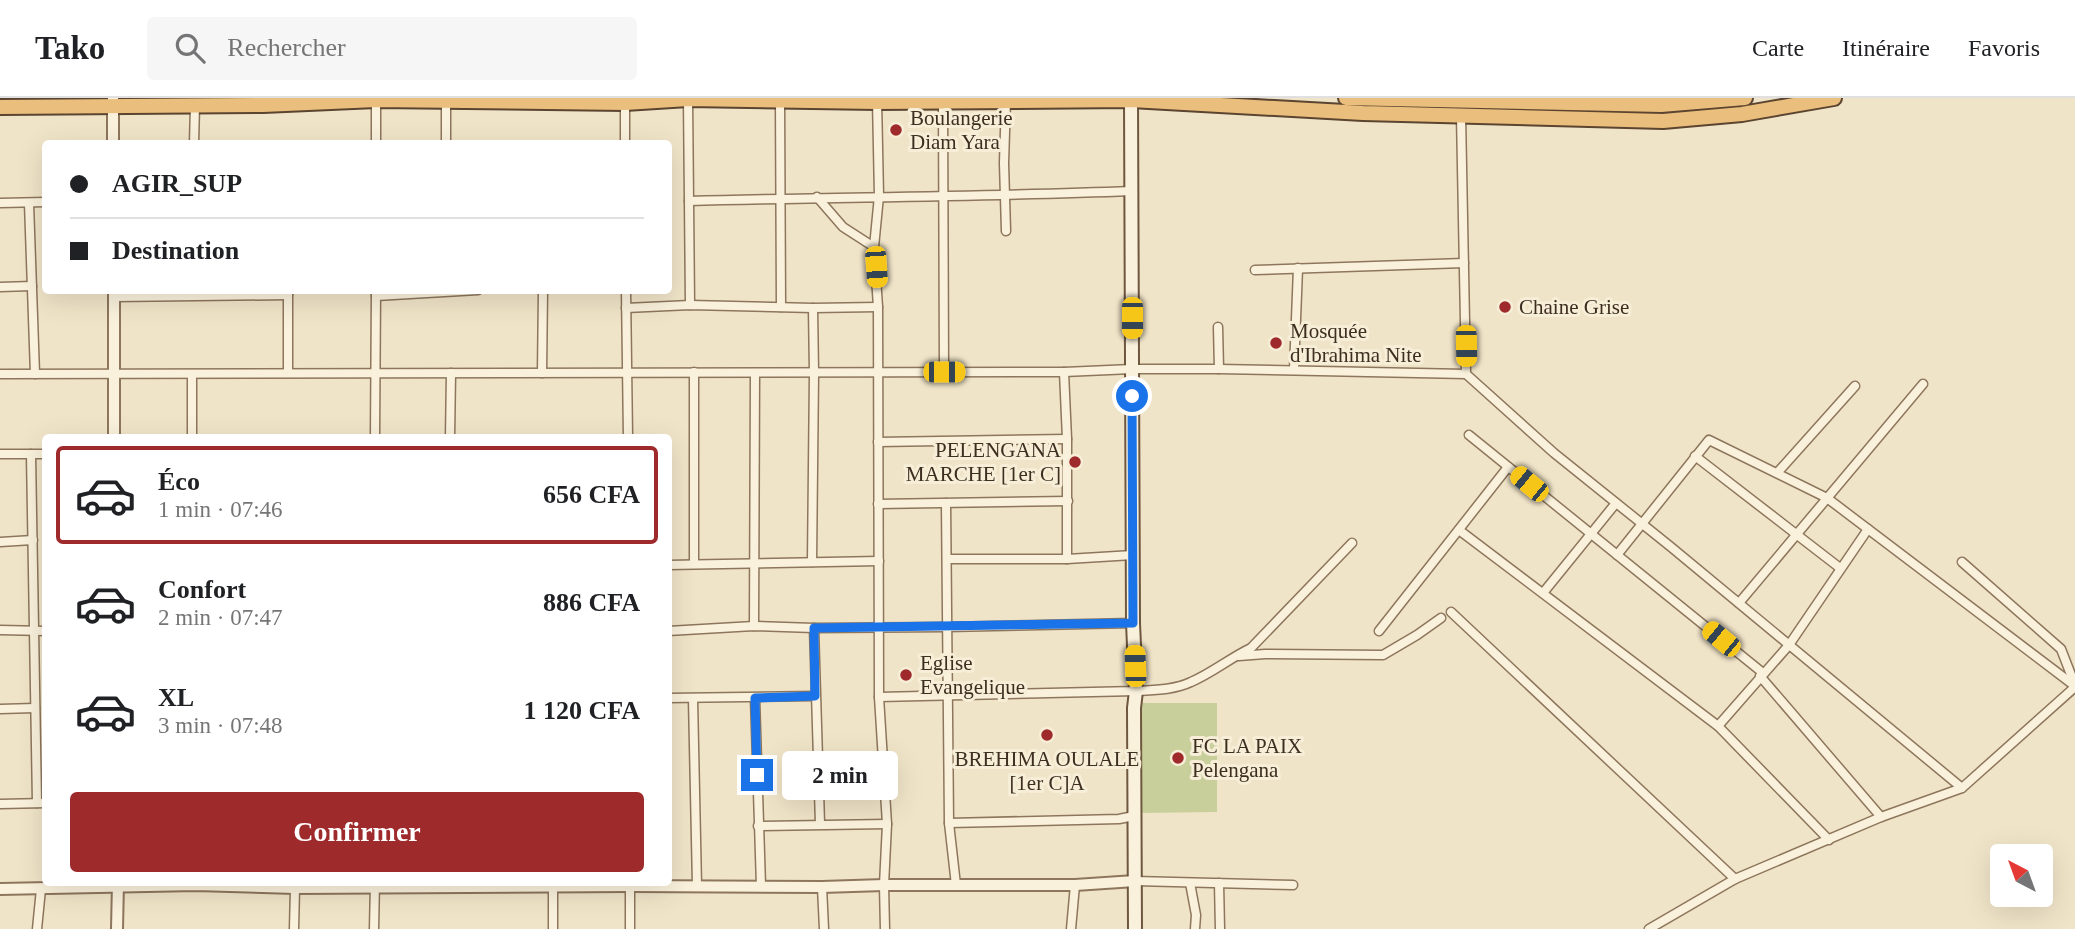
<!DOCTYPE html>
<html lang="fr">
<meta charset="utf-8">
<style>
body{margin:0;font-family:Georgia,serif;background:#f6f6f6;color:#202124;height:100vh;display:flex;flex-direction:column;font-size:26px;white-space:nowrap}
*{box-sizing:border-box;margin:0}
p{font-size:23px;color:#757577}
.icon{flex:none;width:38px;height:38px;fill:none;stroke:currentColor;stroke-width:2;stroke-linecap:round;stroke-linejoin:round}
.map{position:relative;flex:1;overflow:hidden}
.drawer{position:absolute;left:42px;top:336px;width:630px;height:452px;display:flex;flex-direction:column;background:#fff;border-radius:7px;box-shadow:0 7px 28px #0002}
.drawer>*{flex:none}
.guide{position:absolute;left:42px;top:42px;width:630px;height:154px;border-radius:7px;box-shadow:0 7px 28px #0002;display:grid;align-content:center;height:154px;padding:0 28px;background:#fff}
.needle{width:46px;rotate:319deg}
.fabs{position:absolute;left:1990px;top:746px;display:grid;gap:14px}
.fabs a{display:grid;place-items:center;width:63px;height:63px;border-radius:7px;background:#fff;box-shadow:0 7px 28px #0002;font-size:35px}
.end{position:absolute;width:32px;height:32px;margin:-16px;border:9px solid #1a73e8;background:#fff;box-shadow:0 0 0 4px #fff}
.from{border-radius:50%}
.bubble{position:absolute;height:49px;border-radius:7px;background:#fff;box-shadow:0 7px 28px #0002;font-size:23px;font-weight:700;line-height:49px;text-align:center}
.car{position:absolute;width:21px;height:42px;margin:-21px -10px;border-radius:9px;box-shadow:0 0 5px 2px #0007;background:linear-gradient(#f5c518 24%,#345 0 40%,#f5c518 0 76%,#345 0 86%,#f5c518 0)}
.guide b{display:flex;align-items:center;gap:24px;height:66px;font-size:26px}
.guide b+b{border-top:2px solid #e0e0e0}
.guide i{width:18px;height:18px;background:#202124}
ul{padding:12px 0 0;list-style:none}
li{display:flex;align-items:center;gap:21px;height:98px;margin:0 14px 10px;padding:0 14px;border:4px solid transparent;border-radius:7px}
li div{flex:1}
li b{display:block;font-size:26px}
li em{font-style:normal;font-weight:700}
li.current{border-color:#9e2a2b}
li>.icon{width:63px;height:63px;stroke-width:1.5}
.action{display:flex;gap:14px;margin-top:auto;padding:14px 28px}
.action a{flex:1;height:80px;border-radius:7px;background:#9e2a2b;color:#fff;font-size:28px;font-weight:700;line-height:80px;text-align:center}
header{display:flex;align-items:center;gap:42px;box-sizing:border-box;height:98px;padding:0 35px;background:#fff;border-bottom:2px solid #e0e0e0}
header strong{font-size:33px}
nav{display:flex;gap:38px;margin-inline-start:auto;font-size:24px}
.search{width:490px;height:63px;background:#f6f6f6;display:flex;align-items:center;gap:18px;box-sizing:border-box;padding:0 24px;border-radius:7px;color:#757577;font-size:26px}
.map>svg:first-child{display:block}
.green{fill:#c9cf9b}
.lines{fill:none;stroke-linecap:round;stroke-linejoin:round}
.minor-casing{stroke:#8d765c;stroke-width:11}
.tertiary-casing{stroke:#8d765c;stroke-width:14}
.secondary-casing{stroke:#6f573f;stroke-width:16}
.trunk-casing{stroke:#5b4430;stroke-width:18}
.minor{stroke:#faf1dc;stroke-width:8}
.tertiary{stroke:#faf1dc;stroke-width:10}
.secondary{stroke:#faf1dc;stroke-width:12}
.trunk{stroke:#eabe7c;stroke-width:14}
.route{stroke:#1a73e8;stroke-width:9}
.poi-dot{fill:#9e2a2b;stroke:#f7eed8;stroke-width:2.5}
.labels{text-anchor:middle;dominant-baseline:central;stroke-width:6;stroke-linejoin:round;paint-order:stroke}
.poi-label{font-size:21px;fill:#3d2e20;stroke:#f7eed8;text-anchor:start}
</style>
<header>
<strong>Tako</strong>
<div class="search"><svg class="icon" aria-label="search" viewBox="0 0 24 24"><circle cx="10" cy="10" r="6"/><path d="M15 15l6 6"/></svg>Rechercher</div>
<nav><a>Carte</a><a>Itinéraire</a><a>Favoris</a></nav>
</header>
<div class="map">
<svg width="2075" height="831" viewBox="0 0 2075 831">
<rect width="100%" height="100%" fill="#f0e4c8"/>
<path class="green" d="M1139 605H1217V714L1139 715Z"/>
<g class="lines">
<defs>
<g id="minor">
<path d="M688 1 690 207"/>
<path d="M446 2V46"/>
<path d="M780 2 781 209"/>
<path d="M877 2 879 98 874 149 878 209 879 599 887 726 884 787 885 831"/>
<path d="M625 3V46"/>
<path d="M943 3 944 274"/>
<path d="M1461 17 1466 276 1554 355 1671 449 1962 690"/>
<path d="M194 46 195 7"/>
<path d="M376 46V0"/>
<path d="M817 99 843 129 874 149"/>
<path d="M689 103C836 99 984 99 1131 93"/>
<path d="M0 105 46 104"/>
<path d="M29 105 35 276"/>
<path d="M1006 133 1004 65 1006 2"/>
<path d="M1255 172 1464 165"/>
<path d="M0 189 32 188"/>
<path d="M626 192 628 340"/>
<path d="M288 194V275"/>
<path d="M376 198 478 192"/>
<path d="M114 199 288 197"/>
<path d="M626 210 690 207 813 210 878 209"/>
<path d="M1218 229 1219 271"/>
<path d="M1294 272 1298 170"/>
<path d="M1064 274 1067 341V461"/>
<path d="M542 275 543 192"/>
<path d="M0 276 1064 274 1132 271H1219L1466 276"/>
<path d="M192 276V340"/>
<path d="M1469 337 1763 575"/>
<path d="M375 340 376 192"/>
<path d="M450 340 451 275"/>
<path d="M878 344 1067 341"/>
<path d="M0 356H46"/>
<path d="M31 356 37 705"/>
<path d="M1695 358 1840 470"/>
<path d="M1777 375 1855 288"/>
<path d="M946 405 949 725 956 787"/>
<path d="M878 406 1068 403"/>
<path d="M1459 432 1718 628 1829 742"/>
<path d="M0 444 33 442"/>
<path d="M1617 457 1709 342 1827 400 2075 588"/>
<path d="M947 461H1067L1133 457"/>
<path d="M812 464 814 275 813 210"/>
<path d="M1962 464 2061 551 2075 587"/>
<path d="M694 465V274"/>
<path d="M668 467 879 463"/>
<path d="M1543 495 1616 405"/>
<path d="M1739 505 1923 286"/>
<path d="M1451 514 1735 781"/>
<path d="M754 528 755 275"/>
<path d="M814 530 820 726"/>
<path d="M0 532 46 533"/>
<path d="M668 533 754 528 814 530 947 529 1133 525"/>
<path d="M1379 533 1508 369"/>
<path d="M1239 558 1265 556 1383 557 1417 537 1441 520"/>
<path d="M1760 578 1881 719"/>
<path d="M879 599 1136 593C1154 592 1174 592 1191 584 1212 575 1230 560 1251 550L1352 445"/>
<path d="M668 600 815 598"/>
<path d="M755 600 761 788"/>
<path d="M693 601 697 788"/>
<path d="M0 611 35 610"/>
<path d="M1718 628 1789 547 1868 431"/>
<path d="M0 706 46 705"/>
<path d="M949 725 1119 721 1134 718"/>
<path d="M758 728 887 726"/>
<path d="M1135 783 1293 787"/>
<path d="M630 785V831"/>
<path d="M1190 785 1196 817 1195 831"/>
<path d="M1219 785 1220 831"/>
<path d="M822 789 824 831"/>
<path d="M37 831 41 791"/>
<path d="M294 831 295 790"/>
<path d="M374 831 375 784"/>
<path d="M553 831V789"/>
<path d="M1071 831 1075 787"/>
<path d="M1649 831 1735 781 1881 719 1962 690 2075 589"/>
</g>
<g id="tertiary">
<path d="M113 46V0"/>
<path d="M114 192V340"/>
<path d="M0 791 196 787 295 790 630 788 822 789 884 787H1075L1135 783"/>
<path d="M117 831 118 784"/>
</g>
<path id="secondary" d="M1131 0 1133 525 1136 593 1134 610 1135 831"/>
<g id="trunk">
<path d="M1346 0 1661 7 1745 0"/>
<path d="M0 9 263 7 376 2 625 5 688 1 877 4 1131 2 1363 15 1663 23 1742 16 1834 0"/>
</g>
</defs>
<use href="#minor" class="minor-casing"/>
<use href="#tertiary" class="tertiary-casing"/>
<use href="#secondary" class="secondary-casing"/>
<use href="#trunk" class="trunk-casing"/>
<use href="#minor" class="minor"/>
<use href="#tertiary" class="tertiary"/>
<use href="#secondary" class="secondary"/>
<use href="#trunk" class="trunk"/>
</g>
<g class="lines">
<path class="route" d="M757 677 755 600 815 598 814 530 1133 525 1132 298"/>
</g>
<g class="poi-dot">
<circle cx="896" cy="32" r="7"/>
<circle cx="1505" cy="209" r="7"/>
<circle cx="1276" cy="245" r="7"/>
<circle cx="1075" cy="364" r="7"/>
<circle cx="906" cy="577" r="7"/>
<circle cx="1047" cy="637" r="7"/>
<circle cx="1178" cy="660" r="7"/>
</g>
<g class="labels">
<g class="poi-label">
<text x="910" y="20">Boulangerie<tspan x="910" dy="24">Diam Yara</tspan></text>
<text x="1519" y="209">Chaine Grise</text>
<text x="1290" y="233">Mosquée<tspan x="1290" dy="24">d'Ibrahima Nite</tspan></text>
<text x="1061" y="352" text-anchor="end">PELENGANA<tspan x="1061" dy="24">MARCHE [1er C]</tspan></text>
<text x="920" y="565">Eglise<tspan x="920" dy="24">Evangelique</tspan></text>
<text x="1192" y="648">FC LA PAIX<tspan x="1192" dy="24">Pelengana</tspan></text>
<text x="1047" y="661" text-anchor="middle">BREHIMA OULALE<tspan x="1047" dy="24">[1er C]A</tspan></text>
</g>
</g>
</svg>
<div class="fabs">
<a><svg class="needle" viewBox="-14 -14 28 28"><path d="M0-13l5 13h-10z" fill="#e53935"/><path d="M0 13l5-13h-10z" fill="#757577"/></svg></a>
</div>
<i class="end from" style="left:1132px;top:298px"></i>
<i class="end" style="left:757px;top:677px"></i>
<div class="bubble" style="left:782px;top:653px;width:116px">2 min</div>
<i class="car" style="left:876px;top:169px;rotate:176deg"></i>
<i class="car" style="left:1132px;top:220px;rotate:180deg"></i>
<i class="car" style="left:1466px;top:248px;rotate:179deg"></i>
<i class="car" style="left:944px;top:274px;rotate:90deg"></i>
<i class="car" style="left:1529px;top:386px;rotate:309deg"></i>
<i class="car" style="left:1721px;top:541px;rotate:309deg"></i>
<i class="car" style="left:1135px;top:568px;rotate:358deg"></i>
<div class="guide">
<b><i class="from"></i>AGIR_SUP</b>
<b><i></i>Destination</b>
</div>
<section class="drawer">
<ul>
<li class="current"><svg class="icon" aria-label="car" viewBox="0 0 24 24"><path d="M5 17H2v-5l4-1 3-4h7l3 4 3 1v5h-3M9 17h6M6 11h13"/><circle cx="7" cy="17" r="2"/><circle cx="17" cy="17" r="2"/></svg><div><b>Éco</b><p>1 min · 07:46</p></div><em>656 CFA</em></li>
<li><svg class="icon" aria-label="car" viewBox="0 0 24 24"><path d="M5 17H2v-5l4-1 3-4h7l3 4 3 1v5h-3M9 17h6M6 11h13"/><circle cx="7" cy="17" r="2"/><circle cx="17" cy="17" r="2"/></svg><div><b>Confort</b><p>2 min · 07:47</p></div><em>886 CFA</em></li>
<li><svg class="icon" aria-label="car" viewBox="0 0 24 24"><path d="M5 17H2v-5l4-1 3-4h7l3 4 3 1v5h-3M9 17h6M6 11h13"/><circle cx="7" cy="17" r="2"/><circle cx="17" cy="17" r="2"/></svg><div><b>XL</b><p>3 min · 07:48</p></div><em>1 120 CFA</em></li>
</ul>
<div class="action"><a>Confirmer</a></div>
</section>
</div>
